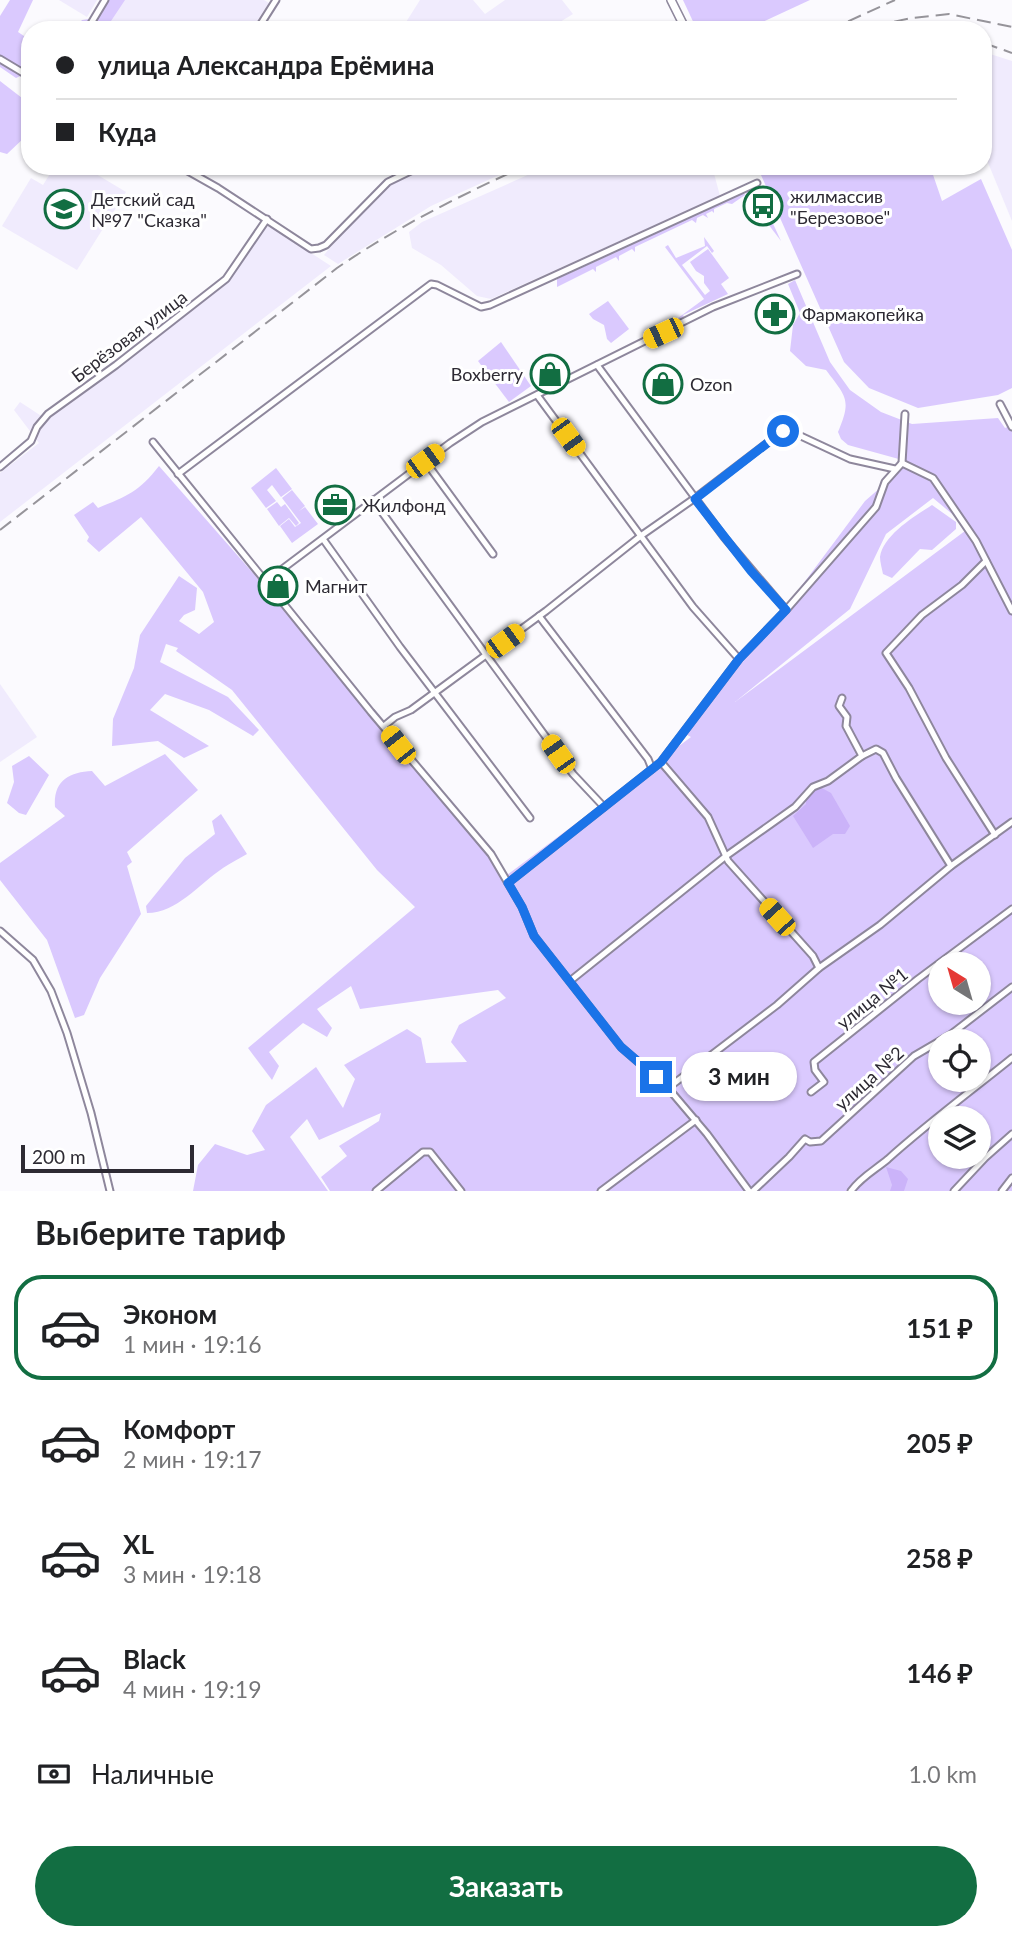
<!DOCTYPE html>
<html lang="ru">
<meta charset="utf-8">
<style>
body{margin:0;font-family:Lato,sans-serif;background:#f6f6f6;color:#202124;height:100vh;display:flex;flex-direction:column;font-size:26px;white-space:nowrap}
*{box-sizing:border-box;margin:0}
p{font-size:23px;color:#757577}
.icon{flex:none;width:38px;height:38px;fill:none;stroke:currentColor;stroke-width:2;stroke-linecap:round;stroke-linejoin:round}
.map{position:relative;height:1191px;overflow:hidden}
.side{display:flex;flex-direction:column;background:#fff;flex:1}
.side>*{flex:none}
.banner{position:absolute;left:21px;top:21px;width:971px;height:154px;border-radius:28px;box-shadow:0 2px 5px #0004;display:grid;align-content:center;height:154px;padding:0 35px;background:#fff}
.needle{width:46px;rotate:323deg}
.controls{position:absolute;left:928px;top:952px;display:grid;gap:14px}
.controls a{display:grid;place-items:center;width:63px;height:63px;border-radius:50%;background:#fff;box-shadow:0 2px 5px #0004;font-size:35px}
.scale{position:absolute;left:21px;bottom:18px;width:173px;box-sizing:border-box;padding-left:7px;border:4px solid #2d2a33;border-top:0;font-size:19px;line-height:24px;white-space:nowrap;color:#2d2a33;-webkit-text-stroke:5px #fff;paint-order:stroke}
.end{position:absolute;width:32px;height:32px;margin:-16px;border:9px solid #1a73e8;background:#fff;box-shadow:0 0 0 4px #fff}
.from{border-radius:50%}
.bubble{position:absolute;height:49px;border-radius:24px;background:#fff;box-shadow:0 2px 5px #0004;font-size:23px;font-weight:700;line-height:49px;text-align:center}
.car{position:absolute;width:21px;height:42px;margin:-21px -10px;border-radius:9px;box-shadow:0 0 5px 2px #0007;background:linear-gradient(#f5c518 24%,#345 0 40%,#f5c518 0 76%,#345 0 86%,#f5c518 0)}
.banner b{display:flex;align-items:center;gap:24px;height:66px;font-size:26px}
.banner b+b{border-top:2px solid #e0e0e0}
.banner i{width:18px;height:18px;background:#202124}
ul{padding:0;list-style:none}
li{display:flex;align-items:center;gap:21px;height:105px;margin:0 14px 10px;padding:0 21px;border:4px solid transparent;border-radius:28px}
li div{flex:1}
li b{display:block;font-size:26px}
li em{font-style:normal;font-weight:700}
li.on{border-color:#126e42}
li>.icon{width:63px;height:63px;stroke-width:1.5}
h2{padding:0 35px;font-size:32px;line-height:84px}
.pay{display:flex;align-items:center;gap:18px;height:77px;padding:0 35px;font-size:26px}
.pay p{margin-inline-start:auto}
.action{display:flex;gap:14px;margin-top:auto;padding:14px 35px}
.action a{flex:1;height:80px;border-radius:42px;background:#126e42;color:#fff;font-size:28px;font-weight:700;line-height:80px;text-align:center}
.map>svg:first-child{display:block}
.built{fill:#f0ebfd}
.green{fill:#dac9fe;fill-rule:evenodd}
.water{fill:#cbb3f9}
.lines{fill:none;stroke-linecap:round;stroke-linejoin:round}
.minor-casing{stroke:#8e879c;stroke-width:9}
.tertiary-casing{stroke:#8e879c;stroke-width:10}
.minor{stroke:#fff;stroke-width:5}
.tertiary{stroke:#fff;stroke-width:7}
.rail{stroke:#96949a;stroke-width:2;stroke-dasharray:14 7;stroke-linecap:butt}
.route{stroke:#1a73e8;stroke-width:9}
.labels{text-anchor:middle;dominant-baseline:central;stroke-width:6;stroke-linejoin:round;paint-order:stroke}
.poi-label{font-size:18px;fill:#2d2a33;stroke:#fff;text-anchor:start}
.street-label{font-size:18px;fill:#2d2a33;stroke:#fff}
</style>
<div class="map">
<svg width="1012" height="1191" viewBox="0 0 1012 1191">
<rect width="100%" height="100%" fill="#fbfafe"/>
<g class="built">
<path d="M59 0H97L87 17Z"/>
<path d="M119 0H264L269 3 251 30H100Z"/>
<path d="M420 0H473L485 14 505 0H562L573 14 547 30H401Z"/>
<path d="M984 52 1012 61V221L984 153Z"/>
<path d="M55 166H100L96 174 126 192 77 270 2 226 31 178 43 185Z"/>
<path d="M425 166H519L431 206 338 264 324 255 358 214 385 187Z"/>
<path d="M548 166H712L720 196 491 299 477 296 441 265 412 248 409 232 422 222Z"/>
<path d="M264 225 274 229 331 266 0 522V473L39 443 14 410 20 402 46 419 228 283Z"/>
<path d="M0 684 37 737 0 762Z"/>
</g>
<g class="green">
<path d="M10 0H33L18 32 30 40V72L16 78 0 67V16Z"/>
<path d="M106 0H125L105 30H74L82 20 89 19Z"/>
<path d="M683 0H810L745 30H697Z"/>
<path d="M0 81 22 98 30 97V123L23 130 25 137 7 154 0 152Z"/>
<path d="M757 166H930L942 201 981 179 1012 250V388L998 395 918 408 869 388 844 362Z"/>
<path d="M757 189 781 241 746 195 747 190Z"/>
<path d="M744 193 745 195 732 204 727 203 714 209V213L712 211 706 214 708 218 703 215 697 218 696 223 692 220 635 247V252L632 249 619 256V261L616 257 596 267V272L593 269 557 287V279Z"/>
<path d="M704 237 714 251 712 253 707 246 682 265 705 295 710 291 704 283V276L696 271 690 262 708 249 729 278 721 284 728 294 683 315 685 319 679 321 678 318 704 299 665 247 668 245 676 258 705 246Z"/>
<path d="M795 280 830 362 850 390 881 412 912 424 998 418 1005 428 1012 425V1191H330L321 1177 347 1156 339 1146 379 1121 381 1113 319 1140 307 1119 290 1137 328 1191H193L198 1165 215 1144 247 1155 265 1150 252 1131 266 1105 316 1067 343 1108 355 1079 344 1065 407 1029 421 1038 426 1063 467 1062 451 1042 459 1025 506 998 498 990 360 1009 351 986 317 1009 332 1028 327 1037 303 1023 269 1052 279 1066 272 1080 248 1048 415 907 377 870 232 690 176 651 178 648 166 644 160 662 228 697 259 730 253 736 209 710 165 694 150 710 209 746 184 758 158 741 112 746 113 719 134 668 140 635 179 576 197 588 195 610 184 615 179 621 199 634 214 622 203 592 141 517 99 552 87 541 89 537 74 515 93 502 98 508C127 496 139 492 159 466L253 573 368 714 507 875 691 737 687 735 742 649 785 608 865 501 904 467 906 461 848 445 841 439 838 432C852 399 846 397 826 370L806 366 790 351 793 325 800 313 788 284ZM933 498 969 528 735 702 850 609 886 534ZM940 964H978V1003H940ZM940 1041H978V1080H940ZM940 1118H978V1157H940Z"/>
<path d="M608 301 629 329 611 343 607 339 604 325 593 319 589 314Z"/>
<path d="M501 342 531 386 509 402 478 361Z"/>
<path d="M276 468 292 489 281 497 272 485 267 490 276 501 266 508 251 488Z"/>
<path d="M292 490 305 506 299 511 305 507 318 524 292 543 280 526 289 519 295 527 301 523 282 498Z"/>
<path d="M277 502 281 507 285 504 299 523 296 526 289 518 279 526 267 509Z"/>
<path d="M932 505 956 522V529L932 550 920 549 892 578 883 574C882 569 880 562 880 557 883 535 915 516 932 505Z"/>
<path d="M165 754 198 790 127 852 132 862 127 866 141 914 100 978 84 1015 75 1018 47 940 0 880V863L65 816 55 807C53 781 69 772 92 771L105 786Z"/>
<path d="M29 756 49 775 26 815 19 813 7 803 14 782 12 766Z"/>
<path d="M221 814 247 854C239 859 230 863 223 868 199 884 177 913 147 913L146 906 185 858 215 834 212 821Z"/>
</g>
<g class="water">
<path d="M820 787 831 793 850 826 845 834H833L813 848 793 816 806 804V796Z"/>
<path d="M886 1167 901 1171 908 1179 904 1191H890L892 1185Z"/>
</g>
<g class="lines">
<defs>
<g id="minor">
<path d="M87 30 105 0"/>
<path d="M257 30 276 0"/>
<path d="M0 59 30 77"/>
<path d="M179 166 218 188 311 249 319 248 326 245 388 182 421 166"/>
<path d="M597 365 724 537 786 610"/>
<path d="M537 395 693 607 739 659"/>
<path d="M1000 404 1012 427"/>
<path d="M153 442 371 712 491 854 522 907 534 936 621 1047 668 1088 707 1134 749 1191"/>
<path d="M425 461 493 554"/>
<path d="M902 463 933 478 976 541 1012 611"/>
<path d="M0 467 31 441 37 427 48 414 116 365 226 279 267 219"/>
<path d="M178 474 431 284 437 285 481 307 490 305 757 183"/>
<path d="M373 500 573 774 604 807"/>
<path d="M323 539 400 647 530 818"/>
<path d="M986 561 962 585 922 615 886 653 909 688 946 758 995 835"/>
<path d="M265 582 450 443 482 422 713 307 797 274"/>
<path d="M539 616 648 759 652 769"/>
<path d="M842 698 839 706 847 717 846 726 862 756 876 749 883 753 896 778 951 866"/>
<path d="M384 726 395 717 411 710 546 611 642 535 695 498 783 431H790L850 459 895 469"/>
<path d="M661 762 708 817 728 861 813 956 819 968"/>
<path d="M508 883 661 762 739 659 786 610 876 507 885 482 902 463 905 414"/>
<path d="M0 931 33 960 51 991 67 1033 91 1113 110 1191"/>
<path d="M570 981 726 856 795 807 813 787 828 781 862 756"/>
<path d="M668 1088 777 1005 819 968 880 925 951 866 1012 822"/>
<path d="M811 1092 824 1082 815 1070 814 1062 918 979 1012 909"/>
<path d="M376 1191 423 1152H430L461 1191"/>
<path d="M601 1191 696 1120"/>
<path d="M753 1191 789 1157 805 1139 810 1142 821 1141 914 1056 950 1035 1012 987"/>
<path d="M851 1191C861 1177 875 1170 888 1159 928 1123 970 1092 1012 1058"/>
<path d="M954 1191 985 1158 1012 1134"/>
<path d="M1002 1191 1012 1178"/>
</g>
<path id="tertiary" d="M671 0 686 30"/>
</defs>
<use href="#minor" class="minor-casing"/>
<use href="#tertiary" class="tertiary-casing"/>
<use href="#minor" class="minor"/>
<use href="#tertiary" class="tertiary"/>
<g class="rail">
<path d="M829 30 895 0"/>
<path d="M853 30 912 18 949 14 1012 27"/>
<path d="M907 30H908"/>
<path d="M984 43 1012 53"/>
<path d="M0 530 337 268C397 227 459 196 525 166"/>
</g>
</g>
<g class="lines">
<path class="route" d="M656 1077 621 1047 534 936 522 907 508 883 661 762 739 659 786 610 751 571 695 499 783 431"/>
</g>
<defs>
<symbol id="bus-ring" viewBox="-11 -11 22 22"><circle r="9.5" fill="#fff" stroke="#126e42" stroke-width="1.5"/><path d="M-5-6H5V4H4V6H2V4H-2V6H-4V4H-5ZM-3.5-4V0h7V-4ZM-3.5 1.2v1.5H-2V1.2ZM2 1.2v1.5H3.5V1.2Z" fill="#126e42"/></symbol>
<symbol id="school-ring" viewBox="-11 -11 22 22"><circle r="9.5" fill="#fff" stroke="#126e42" stroke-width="1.5"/><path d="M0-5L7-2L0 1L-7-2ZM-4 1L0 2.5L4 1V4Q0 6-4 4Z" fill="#126e42"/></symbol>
<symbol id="pharmacy-ring" viewBox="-11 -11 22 22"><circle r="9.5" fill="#fff" stroke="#126e42" stroke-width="1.5"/><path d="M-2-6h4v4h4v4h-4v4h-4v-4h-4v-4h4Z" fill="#126e42"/></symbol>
<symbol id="shop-ring" viewBox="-11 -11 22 22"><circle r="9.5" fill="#fff" stroke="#126e42" stroke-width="1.5"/><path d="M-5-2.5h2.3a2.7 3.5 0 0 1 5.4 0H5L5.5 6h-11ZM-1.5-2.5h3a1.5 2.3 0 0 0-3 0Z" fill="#126e42"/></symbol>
<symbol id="office-ring" viewBox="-11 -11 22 22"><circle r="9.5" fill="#fff" stroke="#126e42" stroke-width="1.5"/><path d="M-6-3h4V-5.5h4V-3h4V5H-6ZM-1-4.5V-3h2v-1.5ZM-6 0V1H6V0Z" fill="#126e42"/></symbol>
</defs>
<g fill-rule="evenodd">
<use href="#bus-ring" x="741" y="184" width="44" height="44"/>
<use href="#school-ring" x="42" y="187" width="44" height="44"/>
<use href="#pharmacy-ring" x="753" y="292" width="44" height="44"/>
<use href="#shop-ring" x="528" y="352" width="44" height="44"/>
<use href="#shop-ring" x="641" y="362" width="44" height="44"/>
<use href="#office-ring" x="313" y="483" width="44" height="44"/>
<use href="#shop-ring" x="256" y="564" width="44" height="44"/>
</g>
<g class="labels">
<g class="poi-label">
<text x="790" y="196">жилмассив<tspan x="790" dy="21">"Березовое"</tspan></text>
<text x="91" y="199">Детский сад<tspan x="91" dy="21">№97 "Сказка"</tspan></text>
<text x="802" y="314">Фармакопейка</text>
<text x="523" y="374" text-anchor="end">Boxberry</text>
<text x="690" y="384">Ozon</text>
<text x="362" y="505">Жилфонд</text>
<text x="305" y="586">Магнит</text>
</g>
<g class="street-label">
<text transform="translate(129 336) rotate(-37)">Берёзовая улица</text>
<text transform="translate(872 998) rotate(-39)">улица №1</text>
<text transform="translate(869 1078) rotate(-42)">улица №2</text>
</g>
</g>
</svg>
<div class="controls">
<a><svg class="needle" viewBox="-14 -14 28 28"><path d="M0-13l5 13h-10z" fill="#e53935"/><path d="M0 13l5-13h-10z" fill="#757577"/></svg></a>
<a><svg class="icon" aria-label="locate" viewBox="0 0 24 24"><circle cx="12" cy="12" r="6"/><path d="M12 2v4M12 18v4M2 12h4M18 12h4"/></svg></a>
<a><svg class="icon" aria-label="layers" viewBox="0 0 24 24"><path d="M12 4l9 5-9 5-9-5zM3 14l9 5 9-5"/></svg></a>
</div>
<div class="scale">200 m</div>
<i class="end from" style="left:783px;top:431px"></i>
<i class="end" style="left:656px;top:1077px"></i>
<div class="bubble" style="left:681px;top:1052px;width:116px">3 мин</div>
<i class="car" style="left:663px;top:333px;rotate:245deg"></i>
<i class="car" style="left:568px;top:437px;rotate:144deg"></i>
<i class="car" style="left:425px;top:461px;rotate:54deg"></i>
<i class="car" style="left:505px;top:641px;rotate:54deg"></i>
<i class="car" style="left:398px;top:745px;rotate:322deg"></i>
<i class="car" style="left:558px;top:754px;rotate:325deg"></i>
<i class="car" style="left:777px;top:917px;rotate:318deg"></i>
<div class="banner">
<b><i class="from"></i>улица Александра Ерёмина</b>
<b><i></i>Куда</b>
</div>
</div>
<section class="side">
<h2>Выберите тариф</h2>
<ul>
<li class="on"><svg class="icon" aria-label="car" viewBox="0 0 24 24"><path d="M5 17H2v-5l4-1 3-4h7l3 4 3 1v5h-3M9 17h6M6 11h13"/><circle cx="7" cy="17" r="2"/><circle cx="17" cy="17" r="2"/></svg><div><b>Эконом</b><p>1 мин · 19:16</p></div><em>151 ₽</em></li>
<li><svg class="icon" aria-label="car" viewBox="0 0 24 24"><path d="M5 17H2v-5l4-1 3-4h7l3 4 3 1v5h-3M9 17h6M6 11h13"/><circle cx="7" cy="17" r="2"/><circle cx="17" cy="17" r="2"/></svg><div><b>Комфорт</b><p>2 мин · 19:17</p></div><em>205 ₽</em></li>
<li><svg class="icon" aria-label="car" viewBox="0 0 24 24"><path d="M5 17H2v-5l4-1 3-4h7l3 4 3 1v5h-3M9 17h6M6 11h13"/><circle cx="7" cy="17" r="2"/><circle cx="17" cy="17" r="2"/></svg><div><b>XL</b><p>3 мин · 19:18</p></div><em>258 ₽</em></li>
<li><svg class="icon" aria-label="car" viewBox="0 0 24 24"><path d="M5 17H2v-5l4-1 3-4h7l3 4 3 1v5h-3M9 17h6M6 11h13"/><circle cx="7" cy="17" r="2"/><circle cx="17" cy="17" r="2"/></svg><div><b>Black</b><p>4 мин · 19:19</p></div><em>146 ₽</em></li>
</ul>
<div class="pay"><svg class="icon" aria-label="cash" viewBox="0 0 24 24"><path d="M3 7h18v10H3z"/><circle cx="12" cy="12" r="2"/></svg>Наличные<p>1.0 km</p></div>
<div class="action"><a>Заказать</a></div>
</section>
